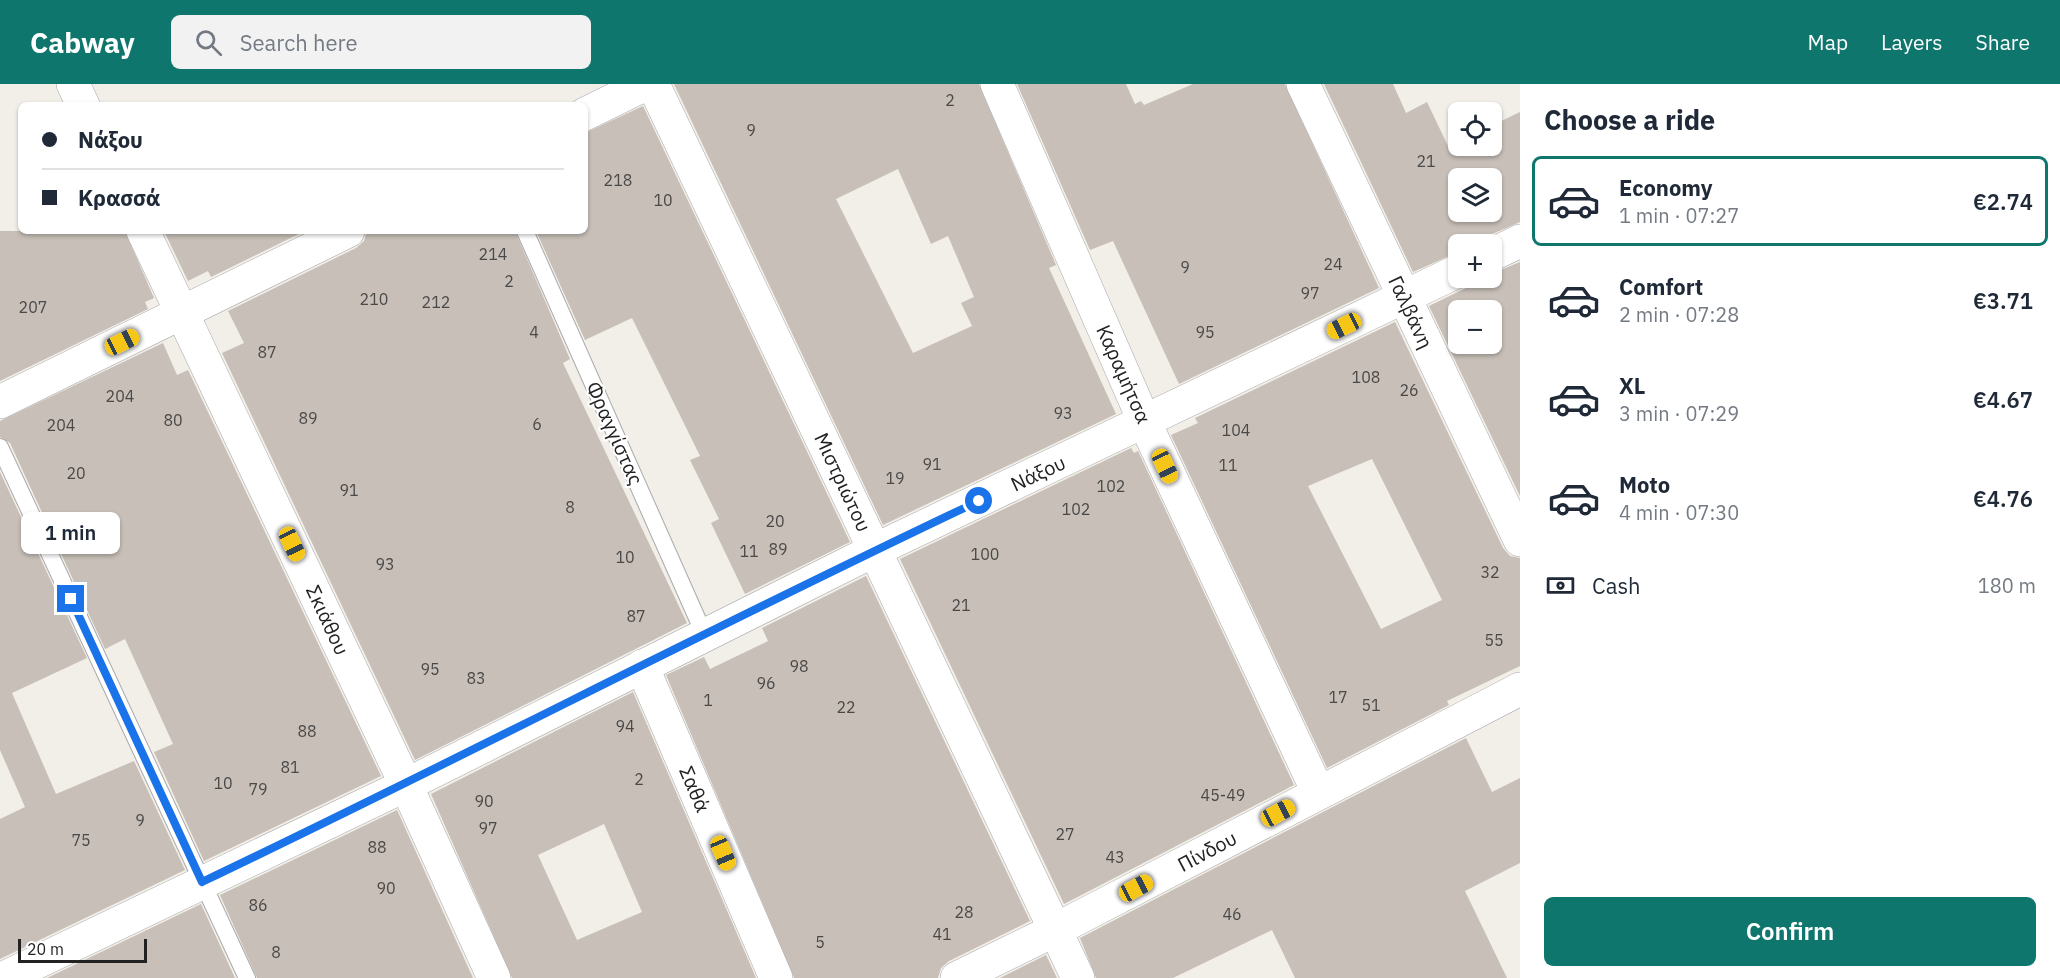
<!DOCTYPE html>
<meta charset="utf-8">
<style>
body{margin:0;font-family:"IBM Plex Sans",sans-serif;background:#f2f2f3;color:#1f2937;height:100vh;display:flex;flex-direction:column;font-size:22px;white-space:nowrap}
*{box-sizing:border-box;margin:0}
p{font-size:20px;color:#747a83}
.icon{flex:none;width:33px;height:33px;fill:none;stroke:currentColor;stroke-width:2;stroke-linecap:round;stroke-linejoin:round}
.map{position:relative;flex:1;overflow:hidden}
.drawer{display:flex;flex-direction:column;background:#fff;width:540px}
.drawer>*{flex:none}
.guide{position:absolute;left:18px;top:18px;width:570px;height:132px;border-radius:9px;box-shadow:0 2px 4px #0004;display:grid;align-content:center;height:132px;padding:0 24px;background:#fff}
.buttons{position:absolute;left:1448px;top:18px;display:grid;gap:12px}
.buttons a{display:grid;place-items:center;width:54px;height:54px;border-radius:9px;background:#fff;box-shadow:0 2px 4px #0004;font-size:30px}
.scale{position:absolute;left:18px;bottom:15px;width:129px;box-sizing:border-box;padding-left:6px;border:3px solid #222;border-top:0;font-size:16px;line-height:21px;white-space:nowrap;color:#222;-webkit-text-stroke:4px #fff;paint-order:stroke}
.end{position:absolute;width:27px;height:27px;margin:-14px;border:8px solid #1a73e8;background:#fff;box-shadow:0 0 0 3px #fff}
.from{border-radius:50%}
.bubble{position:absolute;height:42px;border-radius:9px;background:#fff;box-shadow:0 2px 4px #0004;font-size:20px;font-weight:600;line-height:42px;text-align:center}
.car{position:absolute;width:18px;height:36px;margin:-18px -9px;border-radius:8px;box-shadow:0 0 4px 2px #0007;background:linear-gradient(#f5c518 24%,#345 0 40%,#f5c518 0 76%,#345 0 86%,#f5c518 0)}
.guide b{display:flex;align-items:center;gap:21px;height:57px;font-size:22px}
.guide b+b{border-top:2px solid #e0e1e3}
.guide i{width:15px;height:15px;background:#1f2937}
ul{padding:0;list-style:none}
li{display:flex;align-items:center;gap:18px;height:90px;margin:0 12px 9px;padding:0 12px;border:3px solid transparent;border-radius:9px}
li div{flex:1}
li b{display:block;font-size:22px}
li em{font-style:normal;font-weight:600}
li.active{border-color:#0f766e}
li>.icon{width:54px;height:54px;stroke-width:1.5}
h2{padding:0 24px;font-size:27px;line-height:72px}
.pay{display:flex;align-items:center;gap:15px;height:66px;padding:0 24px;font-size:22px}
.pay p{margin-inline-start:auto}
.cta{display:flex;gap:12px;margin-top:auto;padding:12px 24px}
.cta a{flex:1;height:69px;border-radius:9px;background:#0f766e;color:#fff;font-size:24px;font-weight:600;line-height:69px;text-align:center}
header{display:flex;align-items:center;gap:36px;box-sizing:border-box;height:84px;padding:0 30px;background:#0f766e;color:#fff}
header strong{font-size:28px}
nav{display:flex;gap:33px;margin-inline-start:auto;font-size:21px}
.search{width:420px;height:54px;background:#f2f2f3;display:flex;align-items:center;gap:15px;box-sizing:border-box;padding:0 21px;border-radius:9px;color:#747a83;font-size:22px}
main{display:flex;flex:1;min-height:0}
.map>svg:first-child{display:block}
.building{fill:#c7bfb8;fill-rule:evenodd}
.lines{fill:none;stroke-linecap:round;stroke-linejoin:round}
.service-casing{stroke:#a9a9a9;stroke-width:18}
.minor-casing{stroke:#a9a9a9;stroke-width:34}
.tertiary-casing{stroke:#a9a9a9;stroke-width:34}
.service{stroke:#fff;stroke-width:16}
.minor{stroke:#fff;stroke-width:33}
.tertiary{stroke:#fff;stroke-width:33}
.route{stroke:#1a73e8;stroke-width:8}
.labels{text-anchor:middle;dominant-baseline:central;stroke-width:4.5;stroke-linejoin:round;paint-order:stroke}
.number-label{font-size:16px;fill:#4b4948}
.street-label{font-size:20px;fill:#222;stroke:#fff}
</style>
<header>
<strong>Cabway</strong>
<div class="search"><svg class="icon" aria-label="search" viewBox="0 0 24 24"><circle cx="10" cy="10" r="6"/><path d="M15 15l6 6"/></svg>Search here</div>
<nav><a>Map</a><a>Layers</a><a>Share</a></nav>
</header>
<main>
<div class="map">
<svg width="1520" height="894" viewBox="0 0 1520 894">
<rect width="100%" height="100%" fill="#f2efe9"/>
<g class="building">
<path d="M674 0H979L1056 181 1049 184 1116 330 883 441ZM898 85 931 160 948 152 974 213 961 219 972 242 913 269 836 115Z"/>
<path d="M1017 0H1126L1135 20 1141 17 1144 21 1193 0H1285L1379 204 1179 300 1113 157 1090 166Z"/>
<path d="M1324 0H1393L1406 29 1427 18 1448 62 1458 58V62H1491V42L1520 28V138L1483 154 1476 160H1458V168L1413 188ZM1458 94H1491V128H1458Z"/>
<path d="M643 22 850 458 745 510 711 439 719 435 690 376 700 372 632 234 585 256 536 147H585V49Z"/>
<path d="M0 147H125L154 214 145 218 148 225 0 297Z"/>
<path d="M164 147H305L211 193 208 187 188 197Z"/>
<path d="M367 147H515L570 275 563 279 687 539 415 676 222 269 244 259 228 227 356 164 364 157Z"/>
<path d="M1520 178V412L1429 222 1466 204 1475 194H1491V190ZM1458 226H1491V260H1458Z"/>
<path d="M1395 238 1503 464 1510 472 1520 474V582L1447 617 1449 621 1327 684 1171 351 1198 339 1195 334ZM1372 375 1442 516 1381 545 1308 402Z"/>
<path d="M163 259 177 291 188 286 381 692 204 777 154 668 173 660 125 555 105 565 10 359 0 353V337Z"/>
<path d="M1131 364 1134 369 1138 367 1294 701 1064 820 900 475Z"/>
<path d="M0 388 87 574 12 609 56 710 134 677 185 786 0 875V735L25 723 0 666Z"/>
<path d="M866 492 1030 837 949 877 941 884 938 894H794L666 591 704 573 710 585 768 557 762 544Z"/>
<path d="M633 608 756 894H512L431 710ZM604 740 642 828 577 856 538 771Z"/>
<path d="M1466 654 1492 708 1520 694V779L1465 807 1507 894H1295L1272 846 1173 894H1096L1080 854Z"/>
<path d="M397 726 473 894H257L220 811Z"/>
<path d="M201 820 235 894H47Z"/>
<path d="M1046 871 1057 894H1000Z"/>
</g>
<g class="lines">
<defs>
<g id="service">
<path d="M525 147 705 552"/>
<path d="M0 363 247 894"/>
</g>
<g id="minor">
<path d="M73 0 83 21"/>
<path d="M653 0 1078 894"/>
<path d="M997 0 1145 339 1318 708"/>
<path d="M1303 0 1520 456"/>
<path d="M143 147 406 701 494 894"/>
<path d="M1491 171 1520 157"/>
<path d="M642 582 776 894"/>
<path d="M4 894 406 701 875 466 1458 187"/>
<path d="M957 894 1055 846 1520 605"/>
</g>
<g id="tertiary">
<path d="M585 30 646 0"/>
<path d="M0 318 348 147"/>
</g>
</defs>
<use href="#service" class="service-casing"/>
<use href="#minor" class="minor-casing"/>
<use href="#tertiary" class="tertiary-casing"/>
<use href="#service" class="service"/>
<use href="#minor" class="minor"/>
<use href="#tertiary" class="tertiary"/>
</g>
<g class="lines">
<path class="route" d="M71 515 202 798C462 674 718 540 979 417"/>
</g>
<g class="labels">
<g class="number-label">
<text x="950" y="16">2</text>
<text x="751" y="46">9</text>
<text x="1426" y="77">21</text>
<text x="618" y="96">218</text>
<text x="663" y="116">10</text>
<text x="493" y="170">214</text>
<text x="1333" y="180">24</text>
<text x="1185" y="183">9</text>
<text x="509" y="197">2</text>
<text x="1310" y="209">97</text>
<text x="374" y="215">210</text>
<text x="436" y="218">212</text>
<text x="33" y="223">207</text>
<text x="534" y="248">4</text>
<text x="1205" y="248">95</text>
<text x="267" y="268">87</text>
<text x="1366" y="293">108</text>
<text x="1409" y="306">26</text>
<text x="120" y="312">204</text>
<text x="1063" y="329">93</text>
<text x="308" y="334">89</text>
<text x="173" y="336">80</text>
<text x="537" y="340">6</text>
<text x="61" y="341">204</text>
<text x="1236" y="346">104</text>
<text x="932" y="380">91</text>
<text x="1228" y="381">11</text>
<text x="76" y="389">20</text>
<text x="895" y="394">19</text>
<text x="1111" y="402">102</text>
<text x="349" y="406">91</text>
<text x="570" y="423">8</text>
<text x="1076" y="425">102</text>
<text x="775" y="437">20</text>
<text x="778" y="465">89</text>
<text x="749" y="467">11</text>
<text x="985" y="470">100</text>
<text x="625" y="473">10</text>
<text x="385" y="480">93</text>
<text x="1490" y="488">32</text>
<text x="961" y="521">21</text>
<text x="636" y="532">87</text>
<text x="1494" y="556">55</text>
<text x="799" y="582">98</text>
<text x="430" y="585">95</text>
<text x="476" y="594">83</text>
<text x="766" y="599">96</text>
<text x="1338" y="613">17</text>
<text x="708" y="616">1</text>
<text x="1371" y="621">51</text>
<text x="846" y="623">22</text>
<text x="625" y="642">94</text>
<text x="307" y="647">88</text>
<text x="290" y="683">81</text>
<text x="639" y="695">2</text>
<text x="223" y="699">10</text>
<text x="258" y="705">79</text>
<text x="1223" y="711">45-49</text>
<text x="484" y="717">90</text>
<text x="140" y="736">9</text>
<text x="488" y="744">97</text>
<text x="1065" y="750">27</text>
<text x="81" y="756">75</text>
<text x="377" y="763">88</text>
<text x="1115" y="773">43</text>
<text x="386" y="804">90</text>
<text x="258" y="821">86</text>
<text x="964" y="828">28</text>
<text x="1232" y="830">46</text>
<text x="942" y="850">41</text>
<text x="820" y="858">5</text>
<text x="276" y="868">8</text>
</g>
<g class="street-label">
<text transform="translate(1411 228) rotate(65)">Γαλβάνη</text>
<text transform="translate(1124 290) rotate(66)">Καραμήτσα</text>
<text transform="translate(615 349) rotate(66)">Φραγγίστας</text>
<text transform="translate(1038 389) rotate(-25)">Νάξου</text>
<text transform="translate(843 398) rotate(65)">Μιστριώτου</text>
<text transform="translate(328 536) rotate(65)">Σκιάθου</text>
<text transform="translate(695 705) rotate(67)">Σαθά</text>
<text transform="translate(1207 767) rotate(-28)">Πίνδου</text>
</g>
</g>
</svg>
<div class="buttons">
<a><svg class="icon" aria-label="locate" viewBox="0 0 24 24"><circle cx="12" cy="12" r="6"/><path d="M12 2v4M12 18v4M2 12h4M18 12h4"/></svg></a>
<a><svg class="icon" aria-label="layers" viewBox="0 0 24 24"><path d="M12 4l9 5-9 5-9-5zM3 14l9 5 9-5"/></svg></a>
<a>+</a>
<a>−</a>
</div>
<div class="scale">20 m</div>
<i class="end from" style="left:979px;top:417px"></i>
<i class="end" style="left:71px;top:515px"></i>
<div class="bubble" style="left:21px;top:428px;width:99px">1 min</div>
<i class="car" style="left:1344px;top:242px;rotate:244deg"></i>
<i class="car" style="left:122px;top:258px;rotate:64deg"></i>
<i class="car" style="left:1165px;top:382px;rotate:155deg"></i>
<i class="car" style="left:292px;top:460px;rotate:155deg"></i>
<i class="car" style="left:1278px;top:729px;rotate:62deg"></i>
<i class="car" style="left:723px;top:769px;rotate:157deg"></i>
<i class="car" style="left:1136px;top:804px;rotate:62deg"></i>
<div class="guide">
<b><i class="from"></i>Νάξου</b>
<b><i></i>Κρασσά</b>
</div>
</div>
<section class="drawer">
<h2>Choose a ride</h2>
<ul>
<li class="active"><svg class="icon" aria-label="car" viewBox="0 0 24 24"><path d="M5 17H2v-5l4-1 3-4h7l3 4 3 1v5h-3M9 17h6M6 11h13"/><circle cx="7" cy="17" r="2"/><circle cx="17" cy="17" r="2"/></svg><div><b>Economy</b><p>1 min · 07:27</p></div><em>€2.74</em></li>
<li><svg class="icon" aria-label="car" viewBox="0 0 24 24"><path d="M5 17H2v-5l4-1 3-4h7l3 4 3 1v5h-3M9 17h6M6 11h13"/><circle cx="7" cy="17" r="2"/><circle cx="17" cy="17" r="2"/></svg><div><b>Comfort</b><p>2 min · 07:28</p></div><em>€3.71</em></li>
<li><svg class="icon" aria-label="car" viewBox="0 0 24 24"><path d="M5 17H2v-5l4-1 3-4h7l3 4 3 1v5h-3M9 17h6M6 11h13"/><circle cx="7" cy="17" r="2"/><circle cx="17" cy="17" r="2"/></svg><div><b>XL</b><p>3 min · 07:29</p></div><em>€4.67</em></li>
<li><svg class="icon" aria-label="car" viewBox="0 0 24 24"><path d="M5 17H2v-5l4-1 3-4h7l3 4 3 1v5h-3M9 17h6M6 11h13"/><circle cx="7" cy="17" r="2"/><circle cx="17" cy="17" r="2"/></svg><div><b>Moto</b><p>4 min · 07:30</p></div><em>€4.76</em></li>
</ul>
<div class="pay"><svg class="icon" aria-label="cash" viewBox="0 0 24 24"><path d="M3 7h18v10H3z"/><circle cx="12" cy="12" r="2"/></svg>Cash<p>180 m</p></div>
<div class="cta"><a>Confirm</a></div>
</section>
</main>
